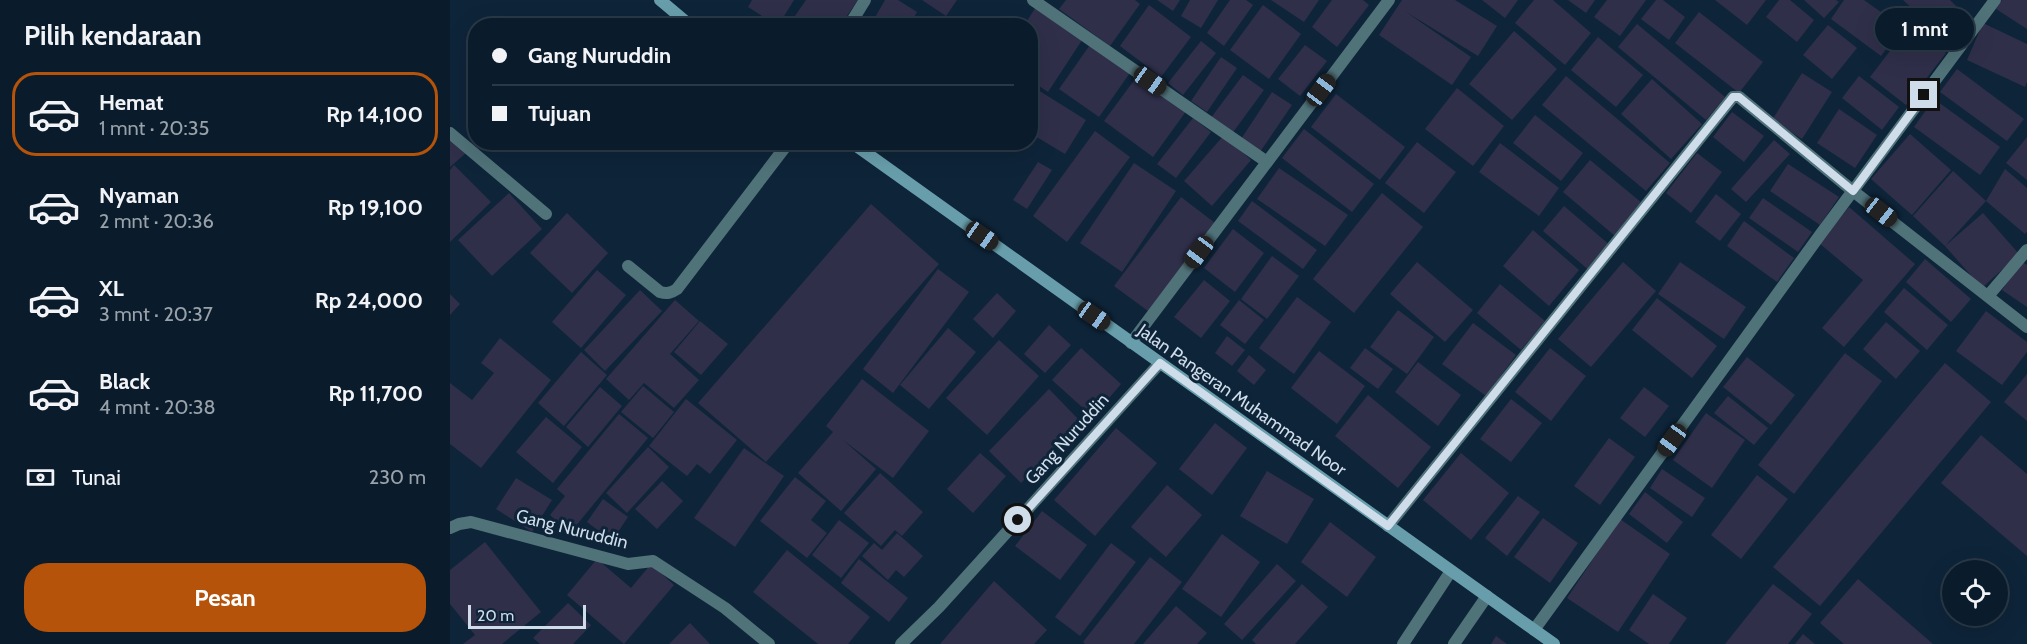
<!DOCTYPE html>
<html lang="id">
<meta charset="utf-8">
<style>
body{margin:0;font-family:Cabin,sans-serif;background:#132433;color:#f1f3f6;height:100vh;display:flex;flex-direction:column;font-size:22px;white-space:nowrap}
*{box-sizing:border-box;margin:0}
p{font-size:20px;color:#99a1a9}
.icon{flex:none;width:33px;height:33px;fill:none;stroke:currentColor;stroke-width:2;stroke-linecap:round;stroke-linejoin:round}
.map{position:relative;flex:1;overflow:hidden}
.side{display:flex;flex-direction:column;background:#0a1b2b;width:450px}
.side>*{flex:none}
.banner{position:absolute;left:18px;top:18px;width:570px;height:132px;border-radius:24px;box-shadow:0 6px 24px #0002,0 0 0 2px #2a3947;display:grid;align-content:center;height:132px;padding:0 24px;background:#0a1b2b}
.controls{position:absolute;left:1492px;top:560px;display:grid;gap:12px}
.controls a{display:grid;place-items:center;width:66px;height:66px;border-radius:50%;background:#0a1b2b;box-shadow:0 6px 24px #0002,0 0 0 2px #2a3947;font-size:30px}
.scale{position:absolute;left:18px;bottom:15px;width:118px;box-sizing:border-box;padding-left:6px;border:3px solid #cfddeb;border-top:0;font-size:16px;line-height:21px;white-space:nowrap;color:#cfddeb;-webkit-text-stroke:4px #0e2439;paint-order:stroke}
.end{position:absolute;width:27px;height:27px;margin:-14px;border:8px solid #cfddeb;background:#111;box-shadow:0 0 0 3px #111}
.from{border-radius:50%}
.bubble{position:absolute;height:42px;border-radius:21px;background:#0a1b2b;box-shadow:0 6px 24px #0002,0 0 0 2px #2a3947;font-size:20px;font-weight:700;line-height:42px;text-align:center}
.car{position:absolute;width:18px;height:36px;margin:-18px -9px;border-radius:8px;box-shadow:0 0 4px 2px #0007;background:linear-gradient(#222 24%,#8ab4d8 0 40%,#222 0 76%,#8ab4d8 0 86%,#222 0)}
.banner b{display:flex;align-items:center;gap:21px;height:57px;font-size:22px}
.banner b+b{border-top:2px solid #2a3947}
.banner i{width:15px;height:15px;background:#f1f3f6}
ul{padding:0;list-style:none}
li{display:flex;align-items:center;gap:18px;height:84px;margin:0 12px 9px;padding:0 12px;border:3px solid transparent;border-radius:24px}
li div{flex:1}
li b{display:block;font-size:22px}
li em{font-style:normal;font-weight:700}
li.selected{border-color:#b45309}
li>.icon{width:54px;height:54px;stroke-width:1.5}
h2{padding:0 24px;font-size:27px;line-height:72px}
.pay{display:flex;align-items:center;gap:15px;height:66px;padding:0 24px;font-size:22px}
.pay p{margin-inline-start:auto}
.primary-button{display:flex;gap:12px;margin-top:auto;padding:12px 24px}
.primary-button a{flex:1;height:69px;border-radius:24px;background:#b45309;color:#fff;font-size:24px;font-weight:700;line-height:69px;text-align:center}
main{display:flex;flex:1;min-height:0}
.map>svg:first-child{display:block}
.building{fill:#2f2f4a}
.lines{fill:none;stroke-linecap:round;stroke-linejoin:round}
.service{stroke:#507279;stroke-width:12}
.minor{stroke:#507279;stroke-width:12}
.secondary{stroke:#689eab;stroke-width:12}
.route{stroke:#cfddeb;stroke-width:8}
.labels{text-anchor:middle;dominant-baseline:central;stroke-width:6;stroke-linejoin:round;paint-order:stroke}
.street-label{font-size:18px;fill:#cfddeb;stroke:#0e2439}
</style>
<main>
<section class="side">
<h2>Pilih kendaraan</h2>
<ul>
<li class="selected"><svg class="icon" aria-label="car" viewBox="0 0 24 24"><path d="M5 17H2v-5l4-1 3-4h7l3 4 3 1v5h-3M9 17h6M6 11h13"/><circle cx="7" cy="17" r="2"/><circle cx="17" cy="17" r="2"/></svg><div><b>Hemat</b><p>1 mnt · 20:35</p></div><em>Rp 14,100</em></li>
<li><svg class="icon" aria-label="car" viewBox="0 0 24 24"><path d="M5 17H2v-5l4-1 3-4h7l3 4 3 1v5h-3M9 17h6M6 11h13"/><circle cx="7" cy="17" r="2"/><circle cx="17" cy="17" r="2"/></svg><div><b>Nyaman</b><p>2 mnt · 20:36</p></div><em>Rp 19,100</em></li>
<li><svg class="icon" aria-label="car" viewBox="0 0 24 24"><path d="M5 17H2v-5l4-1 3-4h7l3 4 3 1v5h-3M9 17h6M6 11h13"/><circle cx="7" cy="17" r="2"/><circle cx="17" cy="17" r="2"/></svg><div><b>XL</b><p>3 mnt · 20:37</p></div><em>Rp 24,000</em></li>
<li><svg class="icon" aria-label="car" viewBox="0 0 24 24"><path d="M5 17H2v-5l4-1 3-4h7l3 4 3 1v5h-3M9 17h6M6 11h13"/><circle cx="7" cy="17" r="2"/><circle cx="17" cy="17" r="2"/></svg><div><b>Black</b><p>4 mnt · 20:38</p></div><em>Rp 11,700</em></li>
</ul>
<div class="pay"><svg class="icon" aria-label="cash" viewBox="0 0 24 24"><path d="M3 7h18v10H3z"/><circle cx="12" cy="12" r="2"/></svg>Tunai<p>230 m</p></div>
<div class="primary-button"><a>Pesan</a></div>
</section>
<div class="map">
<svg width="1577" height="644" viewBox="0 0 1577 644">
<rect width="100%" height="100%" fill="#0e2439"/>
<g class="building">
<path d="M302 0H344L328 26 298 7Z"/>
<path d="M356 0H408L390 26H338Z"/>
<path d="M435 0H448L467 12 459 26H420Z"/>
<path d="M472 0H507L496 16Z"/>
<path d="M616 0H685L690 4 660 46 609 9Z"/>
<path d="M707 0H730L723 11Z"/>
<path d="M740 0H768L751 28 731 16Z"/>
<path d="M780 0H796L803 5 774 46 757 33Z"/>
<path d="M821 0H869L854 22Z"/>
<path d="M882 0H913L919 5 887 47 862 27Z"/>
<path d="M952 0H1005L1047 26 1028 56 956 12 1021 57 1002 85 929 35Z"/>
<path d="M1032 0H1068L1055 18Z"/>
<path d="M1084 0H1103L1141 33 1115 65 1065 23Z"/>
<path d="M1118 0H1145L1136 13Z"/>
<path d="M1157 0H1196L1170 36 1144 17Z"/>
<path d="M1206 0H1213L1235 17 1219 40 1191 19Z"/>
<path d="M1265 0H1316L1297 25Z"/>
<path d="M1329 0H1340L1364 20 1347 42 1316 17Z"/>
<path d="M1354 0H1386L1389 2 1374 18Z"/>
<path d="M1394 0H1414L1452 27 1431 56 1381 19Z"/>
<path d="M1453 0H1500L1517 17 1496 40Z"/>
<path d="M1552 0H1577V29L1546 9Z"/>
<path d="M587 5 634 37 598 92 580 80V26H574Z"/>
<path d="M699 5 741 37 711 77 670 46Z"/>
<path d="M813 5 851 34 819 79 780 50Z"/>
<path d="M1249 12 1313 62 1289 93 1225 43Z"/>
<path d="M1533 23 1577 44V82L1575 87 1517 60Z"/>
<path d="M1187 24 1275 97 1256 120 1168 47Z"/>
<path d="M1378 25 1407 48 1382 79 1353 55Z"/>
<path d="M1460 25 1496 53 1456 105 1420 77Z"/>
<path d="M1064 31 1107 69 1062 120 1019 84Z"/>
<path d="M1148 37 1193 75 1166 107 1121 70Z"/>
<path d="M751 41 766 53 733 95 718 83Z"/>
<path d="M642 42 682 70 649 117 609 89Z"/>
<path d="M855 45 877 61 850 96 828 79Z"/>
<path d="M771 57 787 68 757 112 741 101Z"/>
<path d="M1507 69 1574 119 1557 141 1490 92Z"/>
<path d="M1352 73 1382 92 1352 139 1322 120Z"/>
<path d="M688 75 737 110 703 157 654 121Z"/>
<path d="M793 75 814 90 781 135 760 119Z"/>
<path d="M1116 76 1220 163 1196 191 1092 105Z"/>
<path d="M1409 76 1449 107 1432 130 1392 98Z"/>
<path d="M1202 79 1252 124 1221 159 1171 114Z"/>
<path d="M1007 88 1054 126 1023 166 975 129Z"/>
<path d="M588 90 636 120 615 154 580 133V102Z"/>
<path d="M822 92 842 105 810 152 791 139Z"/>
<path d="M886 94 955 147 930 180 861 127Z"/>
<path d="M1484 99 1550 147 1530 175 1464 127Z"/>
<path d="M1389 109 1427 135 1405 168 1367 143Z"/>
<path d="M1282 112 1314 136 1294 162 1263 137Z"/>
<path d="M1085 115 1133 153 1111 181 1063 143Z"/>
<path d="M743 118 761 132 726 178 707 164Z"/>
<path d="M854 129 924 184 902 212 832 158Z"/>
<path d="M645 131 680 157 617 242 583 216Z"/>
<path d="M1460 134 1501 170 1462 215 1421 179Z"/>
<path d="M774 135 801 160 762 206 734 181Z"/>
<path d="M0 136 16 153 0 167Z"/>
<path d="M1577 137V180L1556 163Z"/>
<path d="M1324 140 1340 154 1296 202 1281 189Z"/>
<path d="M967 142 1006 172 974 213 935 183Z"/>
<path d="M1050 143 1109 188 1089 216 1029 172Z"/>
<path d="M1247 153 1272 172 1241 213 1216 193Z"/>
<path d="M1140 160 1192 203 1165 236 1113 192Z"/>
<path d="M588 162 602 170 577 209 563 200Z"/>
<path d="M684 163 726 191 672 272 630 243Z"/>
<path d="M1338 164 1389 197 1370 225 1320 191Z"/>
<path d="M4 165 41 202 0 242V170Z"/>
<path d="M829 168 898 215 875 246 807 199Z"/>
<path d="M1555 169 1577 188V232L1575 234 1536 201Z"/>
<path d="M1503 171 1536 201 1495 246 1533 213 1569 254 1532 288 1495 246 1463 216Z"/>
<path d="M59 193 92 229 42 276 8 240Z"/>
<path d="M932 193 973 227 904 313 863 279Z"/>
<path d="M1266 194 1291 214 1270 241 1245 222Z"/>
<path d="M731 197 765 223 698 311 664 286Z"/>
<path d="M1313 198 1362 232 1348 252 1299 218Z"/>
<path d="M802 201 867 250 853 269 788 221Z"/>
<path d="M421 204 489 264 316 462 248 403Z"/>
<path d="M1114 206 1161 246 1141 272 1093 231Z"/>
<path d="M1399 207 1465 264 1394 347 1372 328 1413 280 1369 243Z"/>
<path d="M117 213 158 253 122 293 80 253Z"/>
<path d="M1294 221 1344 258 1327 282 1277 246Z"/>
<path d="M783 229 814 253 785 292 754 268Z"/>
<path d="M1083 230 1129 270 1099 306 1053 266Z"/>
<path d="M822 256 849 276 817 319 791 299Z"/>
<path d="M1475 259 1521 299 1501 322 1456 282Z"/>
<path d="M1571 261 1577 265V307L1552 290Z"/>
<path d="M967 262 1023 310 995 342 940 294Z"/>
<path d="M1173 262 1206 291 1141 367 1108 339Z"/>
<path d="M1230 262 1296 307 1274 339 1208 294Z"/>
<path d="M488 269 519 292 443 393 413 369Z"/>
<path d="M147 270 176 295 131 348 102 322Z"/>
<path d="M754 280 780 301 751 338 724 317Z"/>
<path d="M1050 284 1095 321 1071 350 1027 313Z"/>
<path d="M1454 288 1498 325 1477 350 1434 312Z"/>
<path d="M190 290 212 311 155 371 134 350Z"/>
<path d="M547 293 566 311 543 338 523 319Z"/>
<path d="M0 294 10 304 0 315Z"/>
<path d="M847 297 881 322 844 374 809 348Z"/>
<path d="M1207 298 1267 346 1242 378 1182 330Z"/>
<path d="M225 300 249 321 220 354 249 380 224 408 194 383 179 400 156 379Z"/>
<path d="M789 300 814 320 795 344 770 325Z"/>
<path d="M948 310 984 337 957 374 920 347Z"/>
<path d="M1536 311 1577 342V352L1552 385 1506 351Z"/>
<path d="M250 321 278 344 251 375 224 352Z"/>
<path d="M1436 322 1470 351 1446 379 1413 349Z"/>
<path d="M1023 323 1066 355 1036 396 992 364Z"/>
<path d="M599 325 621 345 595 373 574 354Z"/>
<path d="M498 328 526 352 479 409 450 385Z"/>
<path d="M777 336 795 350 782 366 765 353Z"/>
<path d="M50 338 101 380 31 468 0 444V383L22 400 44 373 31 363Z"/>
<path d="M549 340 589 376 537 435 496 398Z"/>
<path d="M631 348 671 384 643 417 602 380Z"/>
<path d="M915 348 943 369 928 389 900 368Z"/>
<path d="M1100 348 1136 376 1101 421 1065 392Z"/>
<path d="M869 351 915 386 887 424 841 388Z"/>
<path d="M131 352 157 375 114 426 88 403Z"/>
<path d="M1395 353 1432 381 1344 494 1308 465Z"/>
<path d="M799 355 816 370 804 385 787 371Z"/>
<path d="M1297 357 1345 395 1321 425 1273 387Z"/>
<path d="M968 362 1011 395 988 426 945 392Z"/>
<path d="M1495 363 1541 402 1370 606 1323 567Z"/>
<path d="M1577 374V421L1554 402Z"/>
<path d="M412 379 479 431 443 478 393 440 426 469 391 511 348 473 383 432 376 426Z"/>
<path d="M193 386 224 412 203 438 171 412Z"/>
<path d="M150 387 172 406 138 447 116 427Z"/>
<path d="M1194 387 1219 406 1195 437 1170 418Z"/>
<path d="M599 389 631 422 571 483 539 451Z"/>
<path d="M918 395 981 447 948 488 885 436Z"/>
<path d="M1278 396 1318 428 1304 445 1264 413Z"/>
<path d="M236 399 287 440 260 474 247 464 237 476 199 446Z"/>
<path d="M1061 399 1092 423 1061 462 1030 439Z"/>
<path d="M1256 413 1295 440 1262 488 1223 460Z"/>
<path d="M169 414 198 438 120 533 100 515 115 496 107 489Z"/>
<path d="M96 417 132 447 103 483 66 452Z"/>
<path d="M765 423 797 448 762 495 729 469Z"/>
<path d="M666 428 707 463 645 536 604 500Z"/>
<path d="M1531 435 1577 474V556L1491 483Z"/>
<path d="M1159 438 1185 457 1150 505 1124 486Z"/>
<path d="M198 447 219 467 177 513 156 493Z"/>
<path d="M294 448 334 476 285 547 244 518Z"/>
<path d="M530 453 556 476 523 513 497 489Z"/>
<path d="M1011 453 1059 493 1021 540 973 500Z"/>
<path d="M1212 469 1255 498 1242 517 1200 488Z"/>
<path d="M817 471 864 499 837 544 790 516Z"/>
<path d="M430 473 473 512 452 536 445 530 431 546 394 513Z"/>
<path d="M1307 475 1338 499 1291 559 1261 535Z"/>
<path d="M345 477 376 501 361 520 377 533 357 558 310 521Z"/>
<path d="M66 478 102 500 82 532 46 509Z"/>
<path d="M212 481 233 501 207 529 185 509Z"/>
<path d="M717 485 752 515 716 557 681 527Z"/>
<path d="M1195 492 1233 522 1217 543 1179 514Z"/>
<path d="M1068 496 1090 512 1057 556 1035 538Z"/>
<path d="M153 499 178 517 162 541 137 522Z"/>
<path d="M592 511 637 545 610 580 565 546Z"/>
<path d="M1093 518 1128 543 1100 583 1064 557Z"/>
<path d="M1170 519 1220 554 1168 632 1117 598Z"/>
<path d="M389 520 419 543 391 578 362 555Z"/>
<path d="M880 522 926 557 897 597 851 562Z"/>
<path d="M447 533 473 556 454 577 446 570 438 580 412 556 424 543 432 550Z"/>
<path d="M772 534 810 562 771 617 732 589Z"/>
<path d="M35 542 91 612 52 644H13L25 635 0 604V570Z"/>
<path d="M661 543 686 562 630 636 605 617Z"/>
<path d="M337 550 420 617 398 644H368L303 592Z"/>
<path d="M700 557 732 582 684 644H635L633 642Z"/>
<path d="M147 559 181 588 201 564 224 585 174 644 117 595Z"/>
<path d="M409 559 458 598 439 622 391 583Z"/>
<path d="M827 564 846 581 792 640 774 624Z"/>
<path d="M1408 579 1483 644H1394L1370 623Z"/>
<path d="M544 581 597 630 584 644H490Z"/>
<path d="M852 584 878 607 845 644H806L802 640Z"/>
<path d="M1323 584 1362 614 1338 644H1275Z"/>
<path d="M1203 594 1237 618 1219 644H1199L1179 630Z"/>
<path d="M118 603 141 625 123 644H90L83 638Z"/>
<path d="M726 606 757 633 747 644H693Z"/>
<path d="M240 623 260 644H219Z"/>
<path d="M1353 634 1365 644H1345Z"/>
<path d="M1046 636 1057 644H1041Z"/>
</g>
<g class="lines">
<g class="service">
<path d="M953 644 1001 571"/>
<path d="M1004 644 1037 596"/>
</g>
<g class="minor">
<path d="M583 0 817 162"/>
<path d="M399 26 415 0"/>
<path d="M0 133 96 214"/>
<path d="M178 266 210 292C217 294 221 293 227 289L339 142"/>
<path d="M1538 296 1577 250"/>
<path d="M681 343 939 0"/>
<path d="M938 526 1283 97H1289L1403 191 1577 327"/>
<path d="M0 528 9 524 21 522 178 564 203 561 275 608 319 644"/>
<path d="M1084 630 1370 235 1545 0"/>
<path d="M451 644 489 607 710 363"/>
</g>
<g class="secondary">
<path d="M210 0 241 26"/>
<path d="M401 142 1104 644"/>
</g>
</g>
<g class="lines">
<path class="route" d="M568 520 710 363 938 526 1283 97H1289L1403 191 1474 95"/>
</g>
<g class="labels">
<g class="street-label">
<text transform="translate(792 400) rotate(35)">Jalan Pangeran Muhammad Noor</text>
<text transform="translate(617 439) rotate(-48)">Gang Nuruddin</text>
<text transform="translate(122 529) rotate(14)">Gang Nuruddin</text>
</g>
</g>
</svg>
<div class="controls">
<a><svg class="icon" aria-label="locate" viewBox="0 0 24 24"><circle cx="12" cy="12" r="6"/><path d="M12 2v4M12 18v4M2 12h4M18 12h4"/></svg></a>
</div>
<div class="scale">20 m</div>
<i class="end from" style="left:568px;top:520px"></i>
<i class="end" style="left:1474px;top:95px"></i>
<div class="bubble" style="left:1425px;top:8px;width:99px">1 mnt</div>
<i class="car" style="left:700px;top:81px;rotate:125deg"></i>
<i class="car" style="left:871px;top:90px;rotate:37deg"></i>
<i class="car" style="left:1431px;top:212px;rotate:128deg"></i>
<i class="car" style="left:532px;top:236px;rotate:125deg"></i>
<i class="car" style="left:749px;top:252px;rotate:217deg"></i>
<i class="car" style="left:644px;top:316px;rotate:125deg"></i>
<i class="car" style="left:1222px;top:440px;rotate:216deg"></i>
<div class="banner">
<b><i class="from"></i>Gang Nuruddin</b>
<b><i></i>Tujuan</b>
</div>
</div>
</main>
